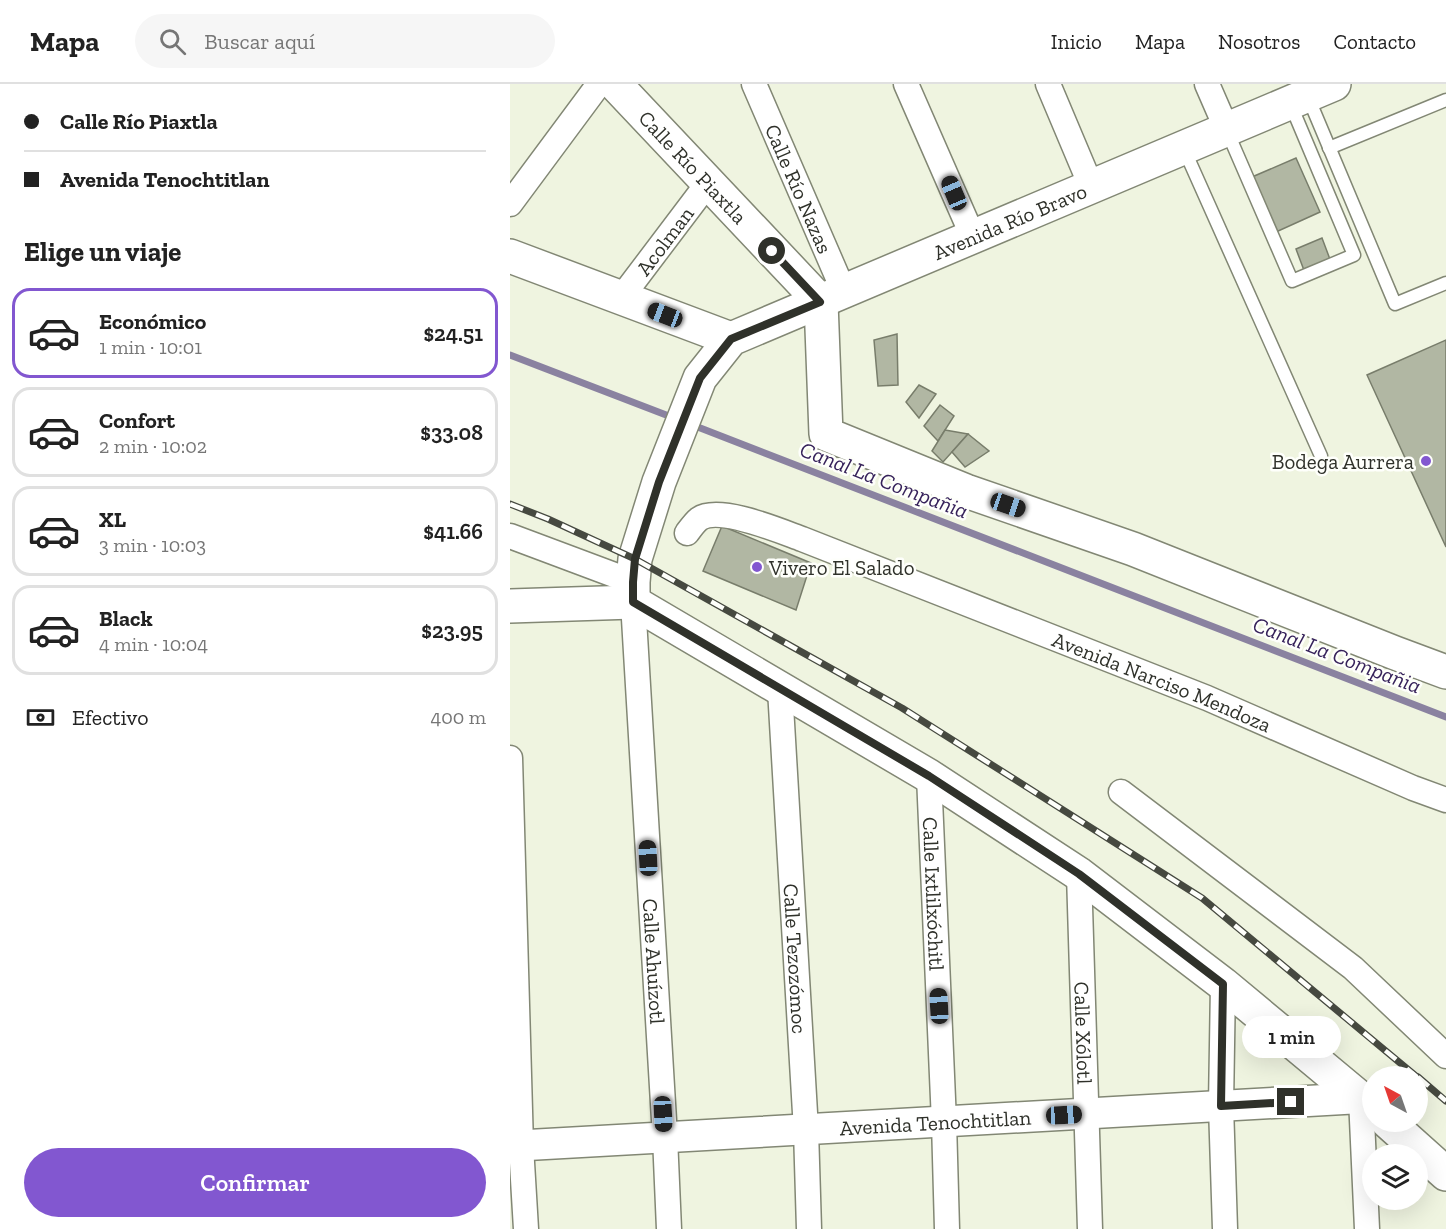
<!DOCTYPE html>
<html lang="es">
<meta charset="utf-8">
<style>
body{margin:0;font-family:"Zilla Slab",serif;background:#f6f6f6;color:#222;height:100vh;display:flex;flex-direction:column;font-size:22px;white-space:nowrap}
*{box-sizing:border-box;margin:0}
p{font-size:20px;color:#767676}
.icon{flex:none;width:33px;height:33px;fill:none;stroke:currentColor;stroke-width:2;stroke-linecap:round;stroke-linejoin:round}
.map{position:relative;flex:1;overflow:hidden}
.side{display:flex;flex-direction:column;background:#fff;width:510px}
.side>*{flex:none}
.hud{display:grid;align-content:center;height:132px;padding:0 24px;background:#fff}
.needle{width:39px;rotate:320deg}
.controls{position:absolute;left:852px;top:982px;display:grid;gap:12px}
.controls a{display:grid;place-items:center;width:66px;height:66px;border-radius:50%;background:#fff;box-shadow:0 6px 24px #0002;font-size:30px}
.end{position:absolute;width:27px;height:27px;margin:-14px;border:8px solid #2f312a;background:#fff;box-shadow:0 0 0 3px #fff}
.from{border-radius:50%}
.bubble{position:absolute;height:42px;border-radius:21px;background:#fff;box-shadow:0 6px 24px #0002;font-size:20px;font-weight:600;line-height:42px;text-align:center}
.car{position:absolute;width:18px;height:36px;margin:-18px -9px;border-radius:8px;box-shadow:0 0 4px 2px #0007;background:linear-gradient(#222 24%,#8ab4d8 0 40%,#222 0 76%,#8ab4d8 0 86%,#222 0)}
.hud b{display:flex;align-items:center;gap:21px;height:57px;font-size:22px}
.hud b+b{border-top:2px solid #e0e0e0}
.hud i{width:15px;height:15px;background:#222}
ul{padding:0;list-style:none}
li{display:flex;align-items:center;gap:18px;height:90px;margin:0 12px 9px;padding:0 12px;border:3px solid #e0e0e0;border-radius:18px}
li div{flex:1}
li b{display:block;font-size:22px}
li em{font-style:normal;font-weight:600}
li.on{border-color:#8257d0}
li>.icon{width:54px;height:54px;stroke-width:1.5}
h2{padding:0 24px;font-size:27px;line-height:72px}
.pay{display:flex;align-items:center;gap:15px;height:66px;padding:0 24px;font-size:22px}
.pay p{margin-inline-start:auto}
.action{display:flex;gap:12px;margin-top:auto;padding:12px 24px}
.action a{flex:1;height:69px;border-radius:36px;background:#8257d0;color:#fff;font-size:24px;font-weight:600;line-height:69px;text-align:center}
header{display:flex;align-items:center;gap:36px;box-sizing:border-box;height:84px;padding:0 30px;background:#fff;border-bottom:2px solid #e0e0e0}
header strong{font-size:28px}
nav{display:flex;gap:33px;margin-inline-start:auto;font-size:21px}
.search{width:420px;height:54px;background:#f6f6f6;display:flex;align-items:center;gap:15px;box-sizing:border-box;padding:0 21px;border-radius:33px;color:#767676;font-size:22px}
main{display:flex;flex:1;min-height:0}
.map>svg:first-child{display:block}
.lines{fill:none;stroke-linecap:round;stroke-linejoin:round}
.stream{stroke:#8a82a0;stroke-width:7}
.building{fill:#b1b7a3;stroke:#787d6b;stroke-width:1.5}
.service-casing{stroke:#828774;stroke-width:15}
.minor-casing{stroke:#828774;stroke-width:27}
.tertiary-casing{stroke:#828774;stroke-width:33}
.secondary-casing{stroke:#828774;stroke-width:36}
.service{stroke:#fff;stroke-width:12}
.minor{stroke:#fff;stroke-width:24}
.tertiary{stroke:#fff;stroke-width:30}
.secondary{stroke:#fff;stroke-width:33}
.rail-casing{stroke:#464940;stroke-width:7}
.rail{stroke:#fefffb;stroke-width:4.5;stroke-dasharray:14;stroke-linecap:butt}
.route{stroke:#2f312a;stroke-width:8}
.poi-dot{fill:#8257d0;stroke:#fefffb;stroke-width:2}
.labels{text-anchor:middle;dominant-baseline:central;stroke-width:5;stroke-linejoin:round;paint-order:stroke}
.street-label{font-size:21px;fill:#2f312a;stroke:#fefffb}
.poi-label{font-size:21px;fill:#2f312a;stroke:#fefffb;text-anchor:end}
.water-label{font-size:22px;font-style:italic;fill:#36225a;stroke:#fefffb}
</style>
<header>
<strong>Mapa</strong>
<div class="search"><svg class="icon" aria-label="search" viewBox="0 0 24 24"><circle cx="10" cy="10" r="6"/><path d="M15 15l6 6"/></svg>Buscar aquí</div>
<nav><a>Inicio</a><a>Mapa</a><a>Nosotros</a><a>Contacto</a></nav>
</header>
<main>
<section class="side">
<div class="hud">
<b><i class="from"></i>Calle Río Piaxtla</b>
<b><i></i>Avenida Tenochtitlan</b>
</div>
<h2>Elige un viaje</h2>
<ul>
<li class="on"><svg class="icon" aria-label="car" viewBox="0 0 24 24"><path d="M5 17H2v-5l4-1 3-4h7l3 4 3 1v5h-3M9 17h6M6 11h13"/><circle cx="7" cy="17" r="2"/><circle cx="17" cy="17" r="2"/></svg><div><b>Económico</b><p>1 min · 10:01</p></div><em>$24.51</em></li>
<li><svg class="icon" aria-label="car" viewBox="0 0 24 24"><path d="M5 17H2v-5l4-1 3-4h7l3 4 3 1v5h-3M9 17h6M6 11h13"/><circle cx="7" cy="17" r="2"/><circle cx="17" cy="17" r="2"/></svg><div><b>Confort</b><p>2 min · 10:02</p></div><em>$33.08</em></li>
<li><svg class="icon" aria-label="car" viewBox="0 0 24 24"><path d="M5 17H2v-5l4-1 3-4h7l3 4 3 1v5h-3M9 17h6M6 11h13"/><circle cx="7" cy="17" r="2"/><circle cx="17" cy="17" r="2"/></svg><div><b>XL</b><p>3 min · 10:03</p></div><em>$41.66</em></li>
<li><svg class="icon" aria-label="car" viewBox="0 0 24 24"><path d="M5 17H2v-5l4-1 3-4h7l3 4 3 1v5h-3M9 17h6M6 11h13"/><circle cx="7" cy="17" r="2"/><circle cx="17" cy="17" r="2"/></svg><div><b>Black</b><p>4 min · 10:04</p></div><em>$23.95</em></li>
</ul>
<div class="pay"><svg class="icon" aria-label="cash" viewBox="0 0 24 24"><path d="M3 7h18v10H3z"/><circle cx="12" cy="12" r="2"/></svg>Efectivo<p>400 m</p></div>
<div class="action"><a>Confirmar</a></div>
</section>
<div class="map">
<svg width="936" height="1145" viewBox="0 0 936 1145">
<rect width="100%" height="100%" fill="#eff4e0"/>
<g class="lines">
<g class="stream">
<path d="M0 271 164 334"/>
<path d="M180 340 936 633"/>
</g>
</g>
<g class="building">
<path d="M786 74 810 128 766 148 742 93Z"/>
<path d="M812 154 821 178 795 189 786 165Z"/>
<path d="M387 250 388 301 368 302 364 256Z"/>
<path d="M936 256V463L857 291Z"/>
<path d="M409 301 426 310 409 334 396 318Z"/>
<path d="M430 321 444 332 428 357 414 342Z"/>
<path d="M435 346 458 350 433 378 422 367Z"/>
<path d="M458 350 479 367 455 383 442 368Z"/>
<path d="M212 442 301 479 286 526 193 487Z"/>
</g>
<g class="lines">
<defs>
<g id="service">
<path d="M798 13 885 220 936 199"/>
<path d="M717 47 782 197 844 171 780 19"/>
<path d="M819 64 936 16"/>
<path d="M674 65 811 372"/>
</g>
<g id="minor">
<path id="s1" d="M244 0 334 208"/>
<path d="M396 0 463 153"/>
<path d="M538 0 581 102"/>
<path d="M697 0 717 46"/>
<path d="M0 120 89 0"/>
<path id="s2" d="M111 214 198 99"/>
<path id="s3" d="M177 449C180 445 185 438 189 435 209 421 270 447 292 455L697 614 903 704 936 716"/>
<path d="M0 452 123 498"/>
<path id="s4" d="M123 518 155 1053 159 1145"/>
<path id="s5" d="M270 605 296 1046 299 1145"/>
<path d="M0 674 11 1062 16 1145"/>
<path id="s6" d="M419 692 434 1038 437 1145"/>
<path d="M611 708 843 884 936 972"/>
<path id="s7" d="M569 790 580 1145"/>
<path d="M713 900 711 1022 715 1145"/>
<path d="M851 1014 857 1145"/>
</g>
<g id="tertiary">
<path id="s8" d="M0 1062 851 1014"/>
</g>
<g id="secondary">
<path id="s9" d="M105 0 311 218 316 350 456 407 623 465 885 569 936 588"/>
<path d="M0 172 221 255"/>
<path id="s10" d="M123 518V498L125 475 149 398 190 294 221 255 824 0"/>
<path d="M123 518 419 692 569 790 713 900 862 1024"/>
<path d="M0 522 123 518"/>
<path d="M878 1038 936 1090"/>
</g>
</defs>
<use href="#service" class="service-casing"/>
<use href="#minor" class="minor-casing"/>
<use href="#tertiary" class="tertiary-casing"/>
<use href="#secondary" class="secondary-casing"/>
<use href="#service" class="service"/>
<use href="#minor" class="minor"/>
<use href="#tertiary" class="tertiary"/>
<use href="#secondary" class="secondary"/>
<defs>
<g id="rail">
<path d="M0 420 38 435 125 475 392 624 692 814 907 993"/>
<path d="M908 993 936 1017"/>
</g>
</defs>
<use href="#rail" class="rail-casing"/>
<use href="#rail" class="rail"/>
</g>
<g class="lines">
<path class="route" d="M262 167 310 218 221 255 190 294 149 398 125 475 123 498V518L419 692 569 790 713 900 711 1022 781 1018"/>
</g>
<g class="poi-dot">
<circle cx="916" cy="377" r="6"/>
<circle cx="247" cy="483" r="6"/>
</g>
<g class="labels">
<g class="street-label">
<text stroke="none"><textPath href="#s9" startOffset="114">Calle Río Piaxtla</textPath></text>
<text stroke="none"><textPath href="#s1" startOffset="114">Calle Río Nazas</textPath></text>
<text stroke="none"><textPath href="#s10" startOffset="588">Avenida Río Bravo</textPath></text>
<text stroke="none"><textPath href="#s2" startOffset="72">Acolman</textPath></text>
<text stroke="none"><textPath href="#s3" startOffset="513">Avenida Narciso Mendoza</textPath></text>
<text stroke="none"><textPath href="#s6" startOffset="118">Calle Ixtlilxóchitl</textPath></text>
<text stroke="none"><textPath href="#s5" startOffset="270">Calle Tezozómoc</textPath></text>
<text stroke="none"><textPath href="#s4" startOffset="360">Calle Ahuízotl</textPath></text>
<text stroke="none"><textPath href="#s7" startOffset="159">Calle Xólotl</textPath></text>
<text stroke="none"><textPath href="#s8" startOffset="426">Avenida Tenochtitlan</textPath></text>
</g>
<g class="poi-label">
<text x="904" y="377">Bodega Aurrera</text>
<text x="259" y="483" text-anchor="start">Vivero El Salado</text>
</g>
<g class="water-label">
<text transform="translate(374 396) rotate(21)">Canal La Compañia</text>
<text transform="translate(827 571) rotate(21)">Canal La Compañia</text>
</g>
</g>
</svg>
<div class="controls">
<a><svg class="needle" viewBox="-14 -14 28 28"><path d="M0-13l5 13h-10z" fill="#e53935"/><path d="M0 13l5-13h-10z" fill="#767676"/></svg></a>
<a><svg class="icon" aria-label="layers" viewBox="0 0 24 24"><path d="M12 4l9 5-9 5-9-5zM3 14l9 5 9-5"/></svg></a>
</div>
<i class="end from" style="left:262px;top:167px"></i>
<i class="end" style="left:781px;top:1018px"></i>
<div class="bubble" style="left:732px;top:932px;width:99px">1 min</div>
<i class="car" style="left:444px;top:109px;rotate:337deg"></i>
<i class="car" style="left:155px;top:231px;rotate:291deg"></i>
<i class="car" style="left:498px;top:421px;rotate:109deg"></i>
<i class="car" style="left:138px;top:774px;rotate:357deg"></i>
<i class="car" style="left:429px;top:922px;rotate:357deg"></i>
<i class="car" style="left:153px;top:1030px;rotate:177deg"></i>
<i class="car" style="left:554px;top:1031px;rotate:87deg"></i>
</div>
</main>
